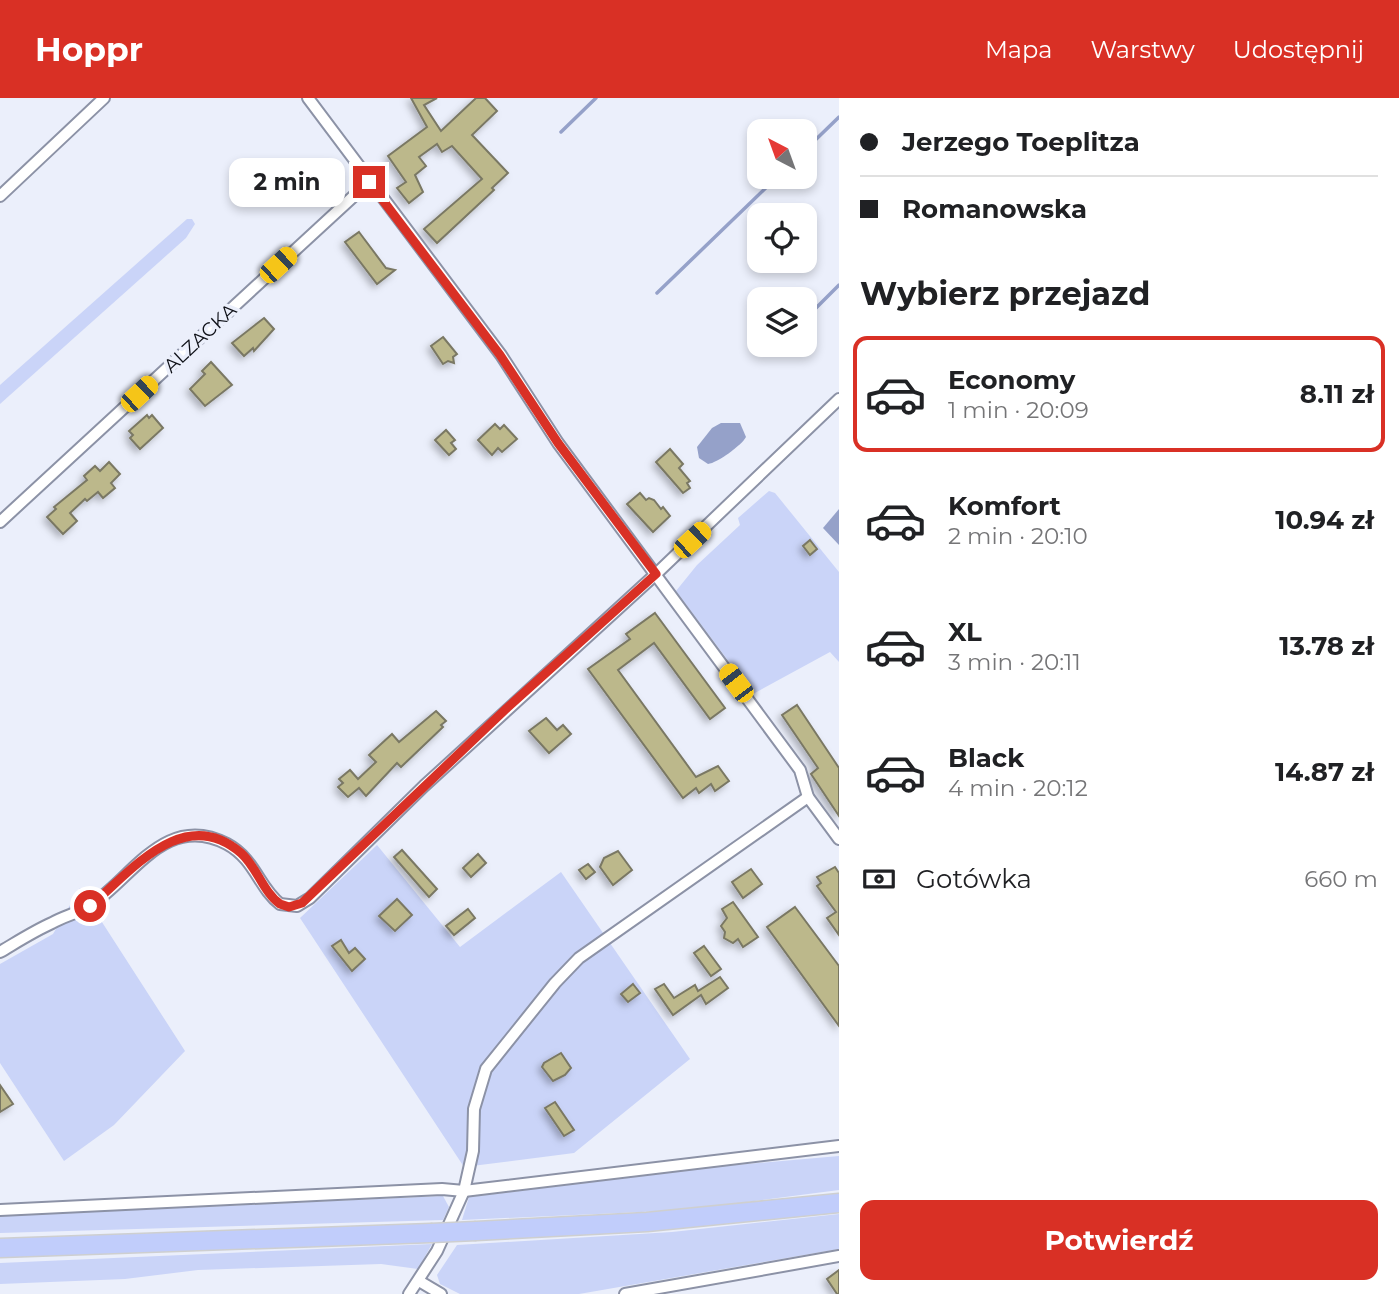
<!DOCTYPE html>
<html lang="pl">
<meta charset="utf-8">
<style>
body{margin:0;font-family:Montserrat,sans-serif;background:#f2f2f2;color:#202124;height:100vh;display:flex;flex-direction:column;font-size:26px;white-space:nowrap}
*{box-sizing:border-box;margin:0}
p{font-size:23px;color:#757577}
.icon{flex:none;width:38px;height:38px;fill:none;stroke:currentColor;stroke-width:2;stroke-linecap:round;stroke-linejoin:round}
.map{position:relative;flex:1;overflow:hidden}
.details{display:flex;flex-direction:column;background:#fff;width:560px}
.details>*{flex:none}
.banner{display:grid;align-content:center;height:154px;padding:0 21px;background:#fff}
.needle{width:46px;rotate:319deg}
.fabs{position:absolute;left:747px;top:21px;display:grid;gap:14px}
.fabs a{display:grid;place-items:center;width:70px;height:70px;border-radius:14px;background:#fff;box-shadow:0 4px 10px #0003;font-size:35px}
.end{position:absolute;width:32px;height:32px;margin:-16px;border:9px solid #d93025;background:#fff;box-shadow:0 0 0 4px #fff}
.from{border-radius:50%}
.bubble{position:absolute;height:49px;border-radius:14px;background:#fff;box-shadow:0 4px 10px #0003;font-size:23px;font-weight:700;line-height:49px;text-align:center}
.car{position:absolute;width:21px;height:42px;margin:-21px -10px;border-radius:9px;box-shadow:0 0 5px 2px #0007;background:linear-gradient(#f5c518 24%,#345 0 40%,#f5c518 0 76%,#345 0 86%,#f5c518 0)}
.banner b{display:flex;align-items:center;gap:24px;height:66px;font-size:26px}
.banner b+b{border-top:2px solid #e0e0e0}
.banner i{width:18px;height:18px;background:#202124}
ul{padding:0;list-style:none}
li{display:flex;align-items:center;gap:21px;height:116px;margin:0 14px 10px;padding:0 7px;border:4px solid transparent;border-radius:14px}
li div{flex:1}
li b{display:block;font-size:26px}
li em{font-style:normal;font-weight:700}
li.current{border-color:#d93025}
li>.icon{width:63px;height:63px;stroke-width:1.5}
h2{padding:0 21px;font-size:32px;line-height:84px}
.pay{display:flex;align-items:center;gap:18px;height:77px;padding:0 21px;font-size:26px}
.pay p{margin-inline-start:auto}
.cta{display:flex;gap:14px;margin-top:auto;padding:14px 21px}
.cta a{flex:1;height:80px;border-radius:14px;background:#d93025;color:#fff;font-size:28px;font-weight:700;line-height:80px;text-align:center}
header{display:flex;align-items:center;gap:42px;box-sizing:border-box;height:98px;padding:0 35px;background:#d93025;color:#fff}
header strong{font-size:33px}
nav{display:flex;gap:38px;margin-inline-start:auto;font-size:24px}
main{display:flex;flex:1;min-height:0}
.map>svg:first-child{display:block}
.green{fill:#cad4f8}
.water{fill:#95a1c9}
.lines{fill:none;stroke-linecap:round;stroke-linejoin:round}
.stream{stroke:#95a1c9;stroke-width:3.5}
.building{fill:#bcb88b;stroke:#7a7864;stroke-width:2;filter:url(#shadow)}
.street-casing{stroke:#8c92a6;stroke-width:14}
.primary-casing{stroke:#cecfd0;stroke-width:21}
.street{stroke:#fff;stroke-width:10}
.primary{stroke:#c1cdfb;stroke-width:18}
.primary-bridge-casing{stroke:#cecfd0;stroke-width:21;stroke-linecap:butt}
.primary-bridge{stroke:#c1cdfb;stroke-width:18}
.route{stroke:#d93025;stroke-width:9}
.labels{text-anchor:middle;dominant-baseline:central;stroke-width:7;stroke-linejoin:round;paint-order:stroke}
.street-label{font-size:19px;fill:#0c0e15;stroke:#ebeffb}
</style>
<header>
<strong>Hoppr</strong>
<nav><a>Mapa</a><a>Warstwy</a><a>Udostępnij</a></nav>
</header>
<main>
<div class="map">
<svg width="839" height="1196" viewBox="0 0 839 1196">
<defs>
<filter id="shadow"><feDropShadow dx="-3.5" dy="3.5" stdDeviation="3.5" flood-color="#0004"/></filter>
</defs>
<rect width="100%" height="100%" fill="#ebeffb"/>
<g class="green">
<path d="M187 121H192L195 126 186 140 0 306V287Z"/>
<path d="M769 393 775 395 839 474V564L830 554 753 596 676 493 697 467 740 427 738 420Z"/>
<path d="M377 747 460 849 561 774 690 961 574 1055 464 1069 300 820Z"/>
<path d="M80 790 185 953 114 1027 64 1063 0 965V866L53 836Z"/>
<path d="M839 1058V1092L686 1112 462 1122 469 1099 724 1068Z"/>
<path d="M443 1098 449 1109 443 1122 0 1135V1118Z"/>
<path d="M839 1116V1151L579 1196H460L440 1186 437 1177 457 1147 672 1134Z"/>
<path d="M432 1146 418 1171 381 1166 198 1172 125 1181 0 1186V1165Z"/>
</g>
<g class="water">
<path d="M721 325H740L746 339C742 347 717 365 708 366L699 360 697 349 712 330Z"/>
<path d="M839 411V447L823 430Z"/>
</g>
<g class="lines">
<g class="stream">
<path d="M561 34 596 0"/>
<path d="M805 52 839 19"/>
<path d="M657 195 777 79"/>
<path d="M805 221 839 187"/>
</g>
</g>
<g class="building">
<path d="M411 0H437L424 7 441 33 476 0H485L497 13 472 37 508 75 492 90 494 92 437 145 424 131 482 81 452 48 442 54 437 46 419 59 426 68 415 77 423 94 409 105 397 90 406 84 388 58 427 29Z"/>
<path d="M359 134 386 170 395 172 377 186 345 144Z"/>
<path d="M264 220 274 231 254 253 253 250 244 258 232 245Z"/>
<path d="M443 239 457 256 453 259 454 265 448 263 443 266 431 248Z"/>
<path d="M211 264 232 287 205 308 190 291 205 276 202 273Z"/>
<path d="M147 317 149 320 152 317 163 330 140 351 130 340 133 337 129 333Z"/>
<path d="M495 326 500 331 504 327 517 341 502 354 498 350 492 357 478 342Z"/>
<path d="M446 332 455 342 451 345 456 351 449 357 435 342Z"/>
<path d="M670 351 683 366 679 370 690 383 687 385 690 390 683 395 656 364Z"/>
<path d="M109 364 120 376 111 385 115 390 103 400 98 394 87 403 85 401 70 415 77 423 63 436 47 419 56 411 54 409 87 382 84 378 95 368 100 373Z"/>
<path d="M640 395 646 402 649 400 654 402 661 411 663 409 670 418 653 434 627 406Z"/>
<path d="M810 442 817 451 810 457 803 448Z"/>
<path d="M655 515 725 610 710 621 654 545 618 572 696 679 718 668 729 683 715 693 711 686 699 695 696 690 683 700 588 571 630 541 626 536Z"/>
<path d="M797 607 839 670V718L811 676 818 670 782 617Z"/>
<path d="M436 613 446 623 441 627 443 629 401 669 397 665 366 698 359 690 348 699 338 689 343 685 339 681 350 672 358 681 376 664 369 657 392 636 399 644Z"/>
<path d="M546 620 557 632 563 627 571 636 549 655 529 633Z"/>
<path d="M402 752 437 791 429 799 394 759Z"/>
<path d="M618 753 632 772 613 787 600 769 604 760Z"/>
<path d="M478 756 486 765 471 779 463 770Z"/>
<path d="M588 766 595 774 586 781 579 772Z"/>
<path d="M835 769 839 775V837L827 820 836 814 817 788 821 785 817 779Z"/>
<path d="M751 771 762 786 743 800 732 784Z"/>
<path d="M397 801 412 817 395 833 379 818Z"/>
<path d="M733 804 758 839 743 849 738 841 733 845 724 840 725 834 721 828 727 820 722 811Z"/>
<path d="M795 809 839 868V928L767 829Z"/>
<path d="M468 811 475 820 454 837 446 828Z"/>
<path d="M341 842 349 855 355 850 365 861 352 873 332 848Z"/>
<path d="M704 848 721 871 711 878 694 855Z"/>
<path d="M720 879 728 890 706 906 701 897 673 917 655 891 664 886 674 900 695 887 698 893Z"/>
<path d="M633 886 640 895 628 904 621 896Z"/>
<path d="M561 955 571 970 565 977 553 983 542 969 544 965Z"/>
<path d="M0 987 13 1006 0 1014Z"/>
<path d="M555 1004 574 1032 564 1038 545 1010Z"/>
<path d="M839 1172V1196H837L827 1181Z"/>
</g>
<g class="lines">
<defs>
<g id="street">
<path d="M308 0 501 257 558 345 800 672 808 699 839 741"/>
<path d="M0 98 104 0"/>
<path d="M0 424 369 84"/>
<path d="M0 854C17 844 34 833 52 825 64 818 79 815 91 807 133 779 166 714 227 746 255 761 259 790 280 806L297 808 310 800 424 688 656 476 839 301"/>
<path d="M0 1112 442 1091 464 1093 839 1048"/>
<path d="M419 1183 441 1196"/>
<path d="M409 1196 437 1153 464 1093 473 1053 474 1011 486 971 555 885 579 860 808 699"/>
<path d="M625 1196 839 1158"/>
</g>
<g id="primary">
<path d="M476 1133 647 1124 839 1105"/>
<path d="M0 1150 431 1135"/>
</g>
</defs>
<use href="#street" class="street-casing"/>
<use href="#primary" class="primary-casing"/>
<use href="#street" class="street"/>
<use href="#primary" class="primary"/>
<defs>
<path id="primary-bridge" d="M431 1135 476 1133"/>
</defs>
<use href="#primary-bridge" class="primary-bridge-casing"/>
<use href="#primary-bridge" class="primary-bridge"/>
</g>
<g class="lines">
<path class="route" d="M90 808C130 775 183 705 241 755 257 769 263 794 280 806L289 809 302 805 507 610 656 476 558 345 500 257 369 84"/>
</g>
<g class="labels">
<g class="street-label">
<text transform="translate(200 240) rotate(-43)">ALZACKA</text>
</g>
</g>
</svg>
<div class="fabs">
<a><svg class="needle" viewBox="-14 -14 28 28"><path d="M0-13l5 13h-10z" fill="#e53935"/><path d="M0 13l5-13h-10z" fill="#757577"/></svg></a>
<a><svg class="icon" aria-label="locate" viewBox="0 0 24 24"><circle cx="12" cy="12" r="6"/><path d="M12 2v4M12 18v4M2 12h4M18 12h4"/></svg></a>
<a><svg class="icon" aria-label="layers" viewBox="0 0 24 24"><path d="M12 4l9 5-9 5-9-5zM3 14l9 5 9-5"/></svg></a>
</div>
<i class="end from" style="left:90px;top:808px"></i>
<i class="end" style="left:369px;top:84px"></i>
<div class="bubble" style="left:229px;top:60px;width:116px">2 min</div>
<i class="car" style="left:278px;top:167px;rotate:47deg"></i>
<i class="car" style="left:139px;top:296px;rotate:47deg"></i>
<i class="car" style="left:692px;top:442px;rotate:47deg"></i>
<i class="car" style="left:736px;top:585px;rotate:323deg"></i>
</div>
<section class="details">
<div class="banner">
<b><i class="from"></i>Jerzego Toeplitza</b>
<b><i></i>Romanowska</b>
</div>
<h2>Wybierz przejazd</h2>
<ul>
<li class="current"><svg class="icon" aria-label="car" viewBox="0 0 24 24"><path d="M5 17H2v-5l4-1 3-4h7l3 4 3 1v5h-3M9 17h6M6 11h13"/><circle cx="7" cy="17" r="2"/><circle cx="17" cy="17" r="2"/></svg><div><b>Economy</b><p>1 min · 20:09</p></div><em>8.11 zł</em></li>
<li><svg class="icon" aria-label="car" viewBox="0 0 24 24"><path d="M5 17H2v-5l4-1 3-4h7l3 4 3 1v5h-3M9 17h6M6 11h13"/><circle cx="7" cy="17" r="2"/><circle cx="17" cy="17" r="2"/></svg><div><b>Komfort</b><p>2 min · 20:10</p></div><em>10.94 zł</em></li>
<li><svg class="icon" aria-label="car" viewBox="0 0 24 24"><path d="M5 17H2v-5l4-1 3-4h7l3 4 3 1v5h-3M9 17h6M6 11h13"/><circle cx="7" cy="17" r="2"/><circle cx="17" cy="17" r="2"/></svg><div><b>XL</b><p>3 min · 20:11</p></div><em>13.78 zł</em></li>
<li><svg class="icon" aria-label="car" viewBox="0 0 24 24"><path d="M5 17H2v-5l4-1 3-4h7l3 4 3 1v5h-3M9 17h6M6 11h13"/><circle cx="7" cy="17" r="2"/><circle cx="17" cy="17" r="2"/></svg><div><b>Black</b><p>4 min · 20:12</p></div><em>14.87 zł</em></li>
</ul>
<div class="pay"><svg class="icon" aria-label="cash" viewBox="0 0 24 24"><path d="M3 7h18v10H3z"/><circle cx="12" cy="12" r="2"/></svg>Gotówka<p>660 m</p></div>
<div class="cta"><a>Potwierdź</a></div>
</section>
</main>
